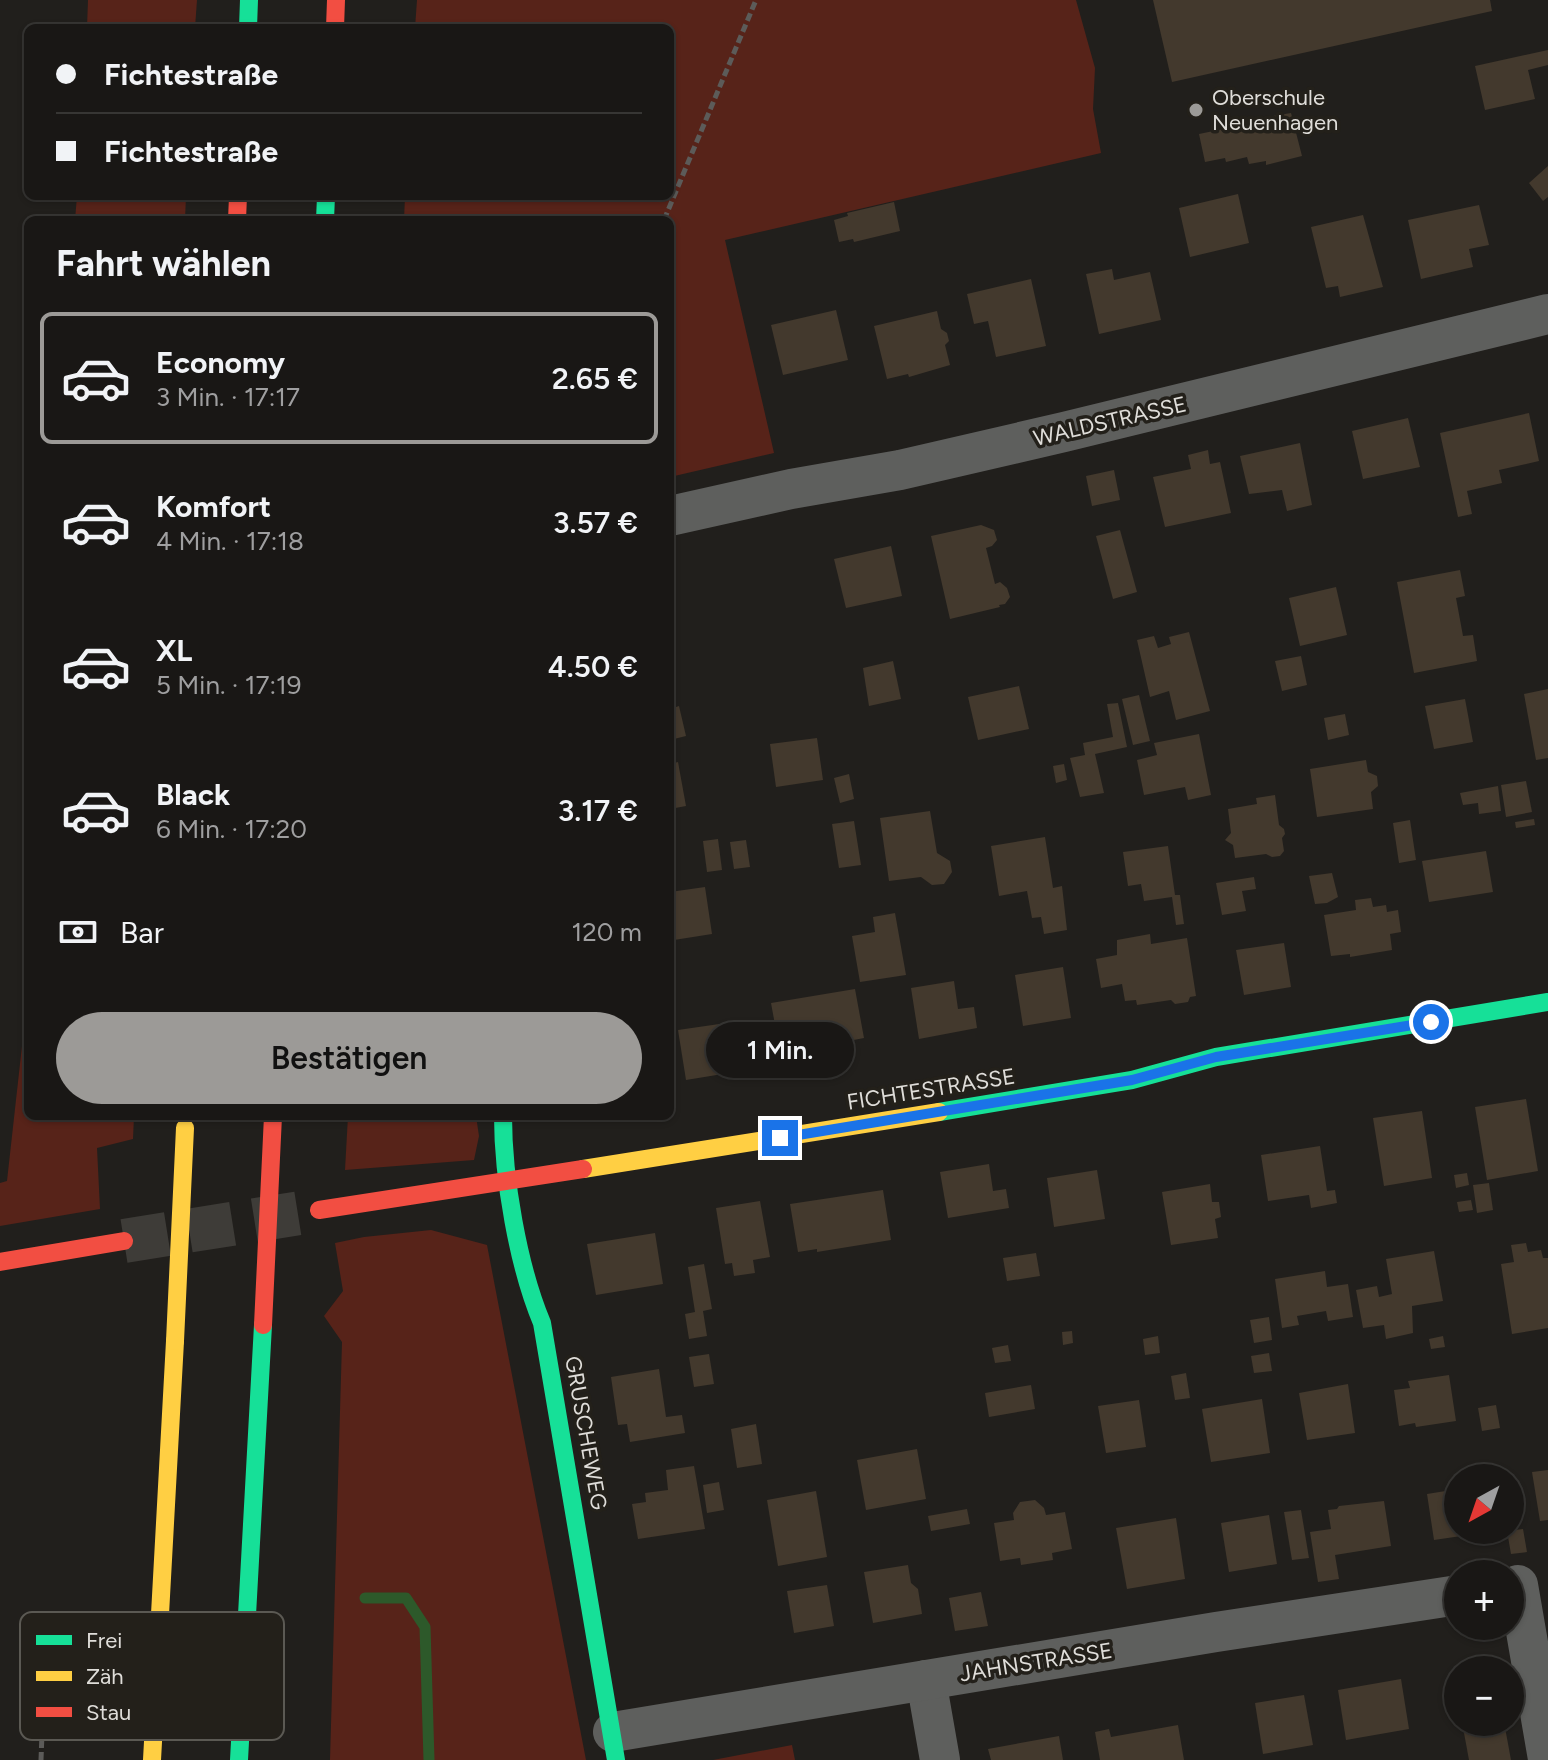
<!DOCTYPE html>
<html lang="de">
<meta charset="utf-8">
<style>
body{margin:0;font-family:Figtree,sans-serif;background:#262422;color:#f1f3f6;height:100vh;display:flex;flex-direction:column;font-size:30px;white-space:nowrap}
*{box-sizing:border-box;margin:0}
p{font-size:26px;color:#9f9fa0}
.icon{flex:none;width:44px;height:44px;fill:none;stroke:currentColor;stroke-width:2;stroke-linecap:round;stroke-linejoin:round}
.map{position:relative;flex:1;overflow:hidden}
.sheet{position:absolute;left:24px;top:216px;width:650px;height:904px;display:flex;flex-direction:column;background:#191715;border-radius:12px;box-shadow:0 2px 6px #0004,0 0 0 2px #373634}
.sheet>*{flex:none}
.top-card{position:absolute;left:24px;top:24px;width:650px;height:176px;border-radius:12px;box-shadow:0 2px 6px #0004,0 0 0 2px #373634;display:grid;align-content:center;height:176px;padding:0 32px;background:#191715}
.needle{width:52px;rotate:220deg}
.tools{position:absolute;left:1444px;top:1464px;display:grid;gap:16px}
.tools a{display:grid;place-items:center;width:80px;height:80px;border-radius:50%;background:#191715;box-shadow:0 2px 6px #0004,0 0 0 2px #373634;font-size:40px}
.end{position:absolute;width:36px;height:36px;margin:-18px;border:10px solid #1a73e8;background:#fff;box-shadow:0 0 0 4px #fff}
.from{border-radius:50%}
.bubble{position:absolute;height:56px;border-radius:28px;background:#191715;box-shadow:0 2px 6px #0004,0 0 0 2px #373634;font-size:26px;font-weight:600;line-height:56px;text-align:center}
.top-card b{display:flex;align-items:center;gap:28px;height:76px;font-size:30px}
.top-card b+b{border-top:2px solid #373634}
.top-card i{width:20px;height:20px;background:#f1f3f6}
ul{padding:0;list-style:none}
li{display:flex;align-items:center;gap:24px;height:132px;margin:0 16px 12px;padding:0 16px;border:4px solid transparent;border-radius:12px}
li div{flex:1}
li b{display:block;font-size:30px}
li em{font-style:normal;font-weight:600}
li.current{border-color:#9c9a97}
li>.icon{width:72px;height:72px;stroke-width:1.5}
h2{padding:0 32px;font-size:36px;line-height:96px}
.pay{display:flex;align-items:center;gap:20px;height:88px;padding:0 32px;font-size:30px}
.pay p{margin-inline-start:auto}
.action{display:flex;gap:16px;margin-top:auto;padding:16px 32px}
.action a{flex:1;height:92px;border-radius:48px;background:#9c9a97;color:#111;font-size:32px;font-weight:600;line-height:92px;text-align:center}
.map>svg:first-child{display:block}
.green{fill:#572319}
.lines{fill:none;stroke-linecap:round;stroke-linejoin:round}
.stream{stroke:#2d592a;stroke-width:11}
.building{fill:#43392d}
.secondary-tunnel{stroke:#3e3c38;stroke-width:44;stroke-dasharray:44 22;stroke-linecap:butt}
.path{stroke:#5c5b59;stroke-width:5;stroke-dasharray:8 4;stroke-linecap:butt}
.street{stroke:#5e5f5d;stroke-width:40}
.fast{stroke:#16e098;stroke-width:18}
.slow{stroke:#ffcf43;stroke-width:18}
.jam{stroke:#f24e42;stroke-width:18}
.slow-bridge{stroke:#ffcf43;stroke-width:18}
.jam-bridge{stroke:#f24e42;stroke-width:18}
.route{stroke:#1a73e8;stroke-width:10}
.poi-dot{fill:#9c9a97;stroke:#23201a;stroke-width:3}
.labels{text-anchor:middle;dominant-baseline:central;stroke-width:7;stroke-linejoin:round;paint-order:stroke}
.poi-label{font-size:22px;fill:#dfddd9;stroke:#23201a;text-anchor:start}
.street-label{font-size:22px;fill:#dfddd9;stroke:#23201a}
.key{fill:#23201a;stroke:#5b5953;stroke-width:2}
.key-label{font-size:22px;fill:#dfddd9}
</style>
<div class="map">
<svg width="1548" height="1760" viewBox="0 0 1548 1760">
<rect width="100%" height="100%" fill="#211f1c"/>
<g class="green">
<path d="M88 0H197L195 28H87Z"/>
<path d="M417 0H1076L1095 68 1093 109 1101 153 725 240 774 453 670 477V220H404L405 196H670V28H415Z"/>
<path d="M77 196H186L185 220H75Z"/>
<path d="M28 992V1116H134L133 1139 97 1148 100 1209 0 1226V1183L7 1181Z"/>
<path d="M348 1116H476L479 1136 474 1160 345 1170Z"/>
<path d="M431 1230 487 1245 586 1760H330L342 1342 324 1316 343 1291 335 1243 364 1237Z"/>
<path d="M792 1745 795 1760H713Z"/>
</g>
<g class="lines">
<path class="stream" d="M365 1598H406L425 1627 429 1760"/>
</g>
<g class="building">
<path d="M1153 0H1490L1492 11 1172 82Z"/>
<path d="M1548 50V65L1528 70 1535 99 1485 110 1475 66Z"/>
<path d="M1291 113 1302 156 1266 165V161L1249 164 1247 157 1226 162 1225 158 1205 162 1199 134 1257 122 1256 119Z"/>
<path d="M1548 166V197L1543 201 1529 183Z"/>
<path d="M1238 194 1249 243 1190 257 1179 208Z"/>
<path d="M894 202 900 231 854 242 853 239 839 242 834 220 848 216 847 213Z"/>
<path d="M1479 205 1489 245 1469 249 1473 267 1421 279 1408 220Z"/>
<path d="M1363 215 1383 287 1340 297 1338 286 1326 288 1311 227Z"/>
<path d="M1112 269 1114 280 1150 272 1161 320 1099 334 1086 274Z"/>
<path d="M1031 279 1046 346 996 357 988 321 974 324 967 294Z"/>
<path d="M836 310 848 360 783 375 771 325Z"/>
<path d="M937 311 941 329 947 333 949 341 945 345 950 365 909 377 908 374 887 379 874 326Z"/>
<path d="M1529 413 1539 461 1499 470 1502 483 1467 491 1472 514 1458 517 1440 433Z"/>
<path d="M1408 418 1420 467 1363 479 1352 431Z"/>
<path d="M1300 443 1312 505 1287 511 1282 490 1249 494 1240 456Z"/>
<path d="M1208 450 1210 464 1220 462 1231 513 1165 527 1153 477 1191 469 1188 455Z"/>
<path d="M1114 470 1120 500 1092 506 1086 476Z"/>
<path d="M981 525 994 530 997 540 992 546 986 548 995 584 1000 582 1007 588 1010 597 1005 604 999 605 1000 607 950 619 931 536Z"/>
<path d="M1120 530 1137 592 1113 599 1096 536Z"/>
<path d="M891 546 902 596 846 608 834 559Z"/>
<path d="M1460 570 1465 596 1456 598 1463 636 1473 635 1477 661 1414 673 1397 582Z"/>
<path d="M1336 587 1347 635 1300 646 1289 598Z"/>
<path d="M1189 632 1210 711 1176 720 1169 691 1150 697 1137 640 1154 636 1158 648 1171 644 1169 637Z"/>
<path d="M1301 656 1307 685 1282 691 1275 661Z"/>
<path d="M893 661 901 699 869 706 863 668Z"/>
<path d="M1019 686 1029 729 978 740 968 697Z"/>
<path d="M1548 689V758L1536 760 1524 694Z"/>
<path d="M1139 695 1150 741 1133 745 1122 699Z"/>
<path d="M1465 699 1473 742 1434 749 1425 706Z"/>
<path d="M1118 703 1127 747 1095 754 1104 793 1080 797 1070 758 1085 755 1083 743 1113 737 1107 704Z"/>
<path d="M679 706 686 736 670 740V709Z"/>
<path d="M1345 714 1349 735 1328 740 1324 718Z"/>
<path d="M1199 734 1211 795 1188 800 1185 787 1144 795 1137 760 1157 755 1154 743Z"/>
<path d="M817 738 823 780 776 787 770 744Z"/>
<path d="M1366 760 1368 772 1377 776 1378 786 1371 792 1373 809 1317 817 1310 769Z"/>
<path d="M678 762 686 806 670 809V764Z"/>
<path d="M1064 764 1067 780 1056 783 1053 766Z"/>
<path d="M849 774 854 799 840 803 834 778Z"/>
<path d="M1526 781 1532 812 1506 817 1501 785Z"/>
<path d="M1498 786 1501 811 1479 814 1478 803 1463 805 1460 793Z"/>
<path d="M1275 795 1279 825 1284 829 1285 834 1282 838 1284 851 1280 856 1272 857 1266 854 1235 858 1233 845 1225 840 1231 833 1228 809 1257 804 1256 798Z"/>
<path d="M930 811 937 853 950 861 952 872 944 884 932 885 921 877 889 881 880 818Z"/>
<path d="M1534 819 1535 825 1516 828 1515 822Z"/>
<path d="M1410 820 1416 860 1399 863 1393 823Z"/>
<path d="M854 821 861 865 839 868 832 824Z"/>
<path d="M1045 837 1053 888 1062 886 1067 930 1044 934 1041 917 1032 918 1027 891 999 896 991 846Z"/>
<path d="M718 839 722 870 707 872 703 841Z"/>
<path d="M746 840 750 867 734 869 730 842Z"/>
<path d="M1168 846 1175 895H1180L1184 924 1176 925 1172 897 1144 901 1141 884 1128 886 1123 852Z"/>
<path d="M1486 851 1493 892 1429 902 1422 861Z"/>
<path d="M1332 873 1338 897 1327 903 1315 904 1309 876Z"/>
<path d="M1254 877 1256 889 1242 891 1246 911 1222 915 1216 883Z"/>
<path d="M705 887 712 934 674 940 670 892Z"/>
<path d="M1371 898 1373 907 1386 905 1387 912 1398 910 1401 932 1390 934 1392 950 1350 957V954L1331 956 1324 915 1356 910 1355 900Z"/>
<path d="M895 913 906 975 860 982 852 936 875 932 873 917Z"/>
<path d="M1150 934 1151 944 1187 938 1196 996 1190 997 1188 1002 1175 1004 1171 1000 1137 1005 1136 1000 1125 1001 1122 984 1101 988 1096 959 1117 955V940Z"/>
<path d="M1284 943 1291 987 1244 995 1236 950Z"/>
<path d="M1063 967 1071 1018 1023 1026 1015 975Z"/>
<path d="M954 981 958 1009 974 1007 977 1028 919 1039 911 988Z"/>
<path d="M855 989 864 1038 838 1043 840 1055 823 1058 820 1045 780 1052 771 1003Z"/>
<path d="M733 1022 741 1071 686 1080 678 1030Z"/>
<path d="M1526 1099 1538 1171 1487 1180 1475 1107Z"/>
<path d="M1422 1111 1432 1178 1384 1186 1373 1118Z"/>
<path d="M1320 1146 1327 1191 1335 1190 1337 1203 1311 1208 1309 1195 1268 1201 1261 1155Z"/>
<path d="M989 1164 993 1191 1006 1189 1009 1208 948 1218 940 1172Z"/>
<path d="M1097 1170 1105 1219 1054 1227 1047 1178Z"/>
<path d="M1467 1173 1469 1185 1456 1188 1454 1175Z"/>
<path d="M1489 1183 1493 1210 1477 1213 1473 1185Z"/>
<path d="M1210 1184 1212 1202H1219L1221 1217 1215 1219 1218 1238 1171 1245 1162 1192Z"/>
<path d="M883 1190 891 1240 817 1252V1249L798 1252 790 1204Z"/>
<path d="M1471 1200 1473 1210 1459 1212 1457 1202Z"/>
<path d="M760 1201 770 1257 753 1260 755 1273 734 1276 732 1263 725 1264 716 1208Z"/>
<path d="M655 1233 663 1284 596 1295 587 1244Z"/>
<path d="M1526 1243 1528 1252 1541 1250 1543 1258H1548V1328L1512 1334 1501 1264 1514 1262 1511 1245Z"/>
<path d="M1434 1251 1443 1301 1412 1306 1413 1333 1386 1339 1384 1325 1363 1328 1356 1290 1377 1286 1379 1297 1392 1294 1386 1259Z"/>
<path d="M1036 1253 1040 1276 1007 1281 1003 1258Z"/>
<path d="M704 1264 712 1309 703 1311 707 1336 689 1339 685 1314 695 1312 688 1267Z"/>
<path d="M1325 1271 1327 1287 1348 1284 1353 1317 1328 1321 1326 1311 1297 1316 1299 1325 1282 1328 1275 1279Z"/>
<path d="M1269 1317 1272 1340 1254 1343 1250 1320Z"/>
<path d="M1072 1331 1073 1343 1063 1345 1062 1332Z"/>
<path d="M1158 1336 1160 1353 1145 1355 1143 1339Z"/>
<path d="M1443 1336 1445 1347 1431 1349 1429 1339Z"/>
<path d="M1008 1345 1011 1361 995 1363 992 1348Z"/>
<path d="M1269 1353 1272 1371 1254 1373 1251 1356Z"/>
<path d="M709 1354 714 1384 694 1387 689 1357Z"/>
<path d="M659 1369 666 1417 682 1415 685 1433 630 1442 627 1424 618 1425 611 1377Z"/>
<path d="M1186 1373 1190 1398 1175 1400 1171 1376Z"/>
<path d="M1449 1375 1456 1421 1416 1427 1415 1423 1399 1426 1394 1390 1410 1388 1408 1381Z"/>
<path d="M1348 1384 1355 1433 1307 1440 1299 1393Z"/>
<path d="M1031 1385 1035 1409 989 1417 985 1393Z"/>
<path d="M1262 1399 1270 1453 1211 1462 1202 1409Z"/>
<path d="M1139 1400 1146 1447 1106 1453 1098 1406Z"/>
<path d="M1496 1405 1500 1428 1482 1431 1478 1408Z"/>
<path d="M756 1424 762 1464 737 1468 731 1429Z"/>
<path d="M917 1449 926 1499 866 1510 857 1460Z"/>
<path d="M694 1466 705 1529 638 1539 632 1504 646 1502 645 1493 668 1490 666 1470Z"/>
<path d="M1548 1470V1520L1540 1521 1532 1472Z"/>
<path d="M719 1482 724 1510 707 1513 703 1485Z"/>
<path d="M1458 1489V1530H1474L1475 1534 1434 1540 1427 1494Z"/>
<path d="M816 1491 827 1557 778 1566 767 1500Z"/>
<path d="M1035 1500 1044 1508 1046 1515 1065 1512 1072 1549 1052 1553 1053 1560 1021 1565 1020 1558 1000 1561 994 1523 1014 1520 1013 1513 1020 1502Z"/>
<path d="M1384 1501 1391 1546 1335 1555 1339 1579 1318 1582 1310 1532 1331 1529 1328 1510 1337 1509 1339 1506Z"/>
<path d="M967 1509 970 1524 931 1531 928 1516Z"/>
<path d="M1301 1510 1309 1558 1292 1560 1284 1512Z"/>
<path d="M1269 1515 1277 1564 1229 1572 1221 1523Z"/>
<path d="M1176 1518 1185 1579 1127 1589 1116 1528Z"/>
<path d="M1523 1529 1527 1552 1511 1554 1507 1531Z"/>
<path d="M908 1565 911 1583 918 1589 922 1614 873 1623 864 1572Z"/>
<path d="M827 1585 834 1626 794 1633 787 1591Z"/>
<path d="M981 1592 988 1626 955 1631 949 1598Z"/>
<path d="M1401 1679 1409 1729 1346 1740 1338 1690Z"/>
<path d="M1304 1695 1313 1745 1263 1754 1255 1703Z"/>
<path d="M1462 1722H1504L1511 1760H1469Z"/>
<path d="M1178 1725 1184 1760H1100L1095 1732 1109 1729 1111 1737Z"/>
<path d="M1059 1736 1063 1760H991L988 1749Z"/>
</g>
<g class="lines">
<path class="secondary-tunnel" d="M124 1241 319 1210"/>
<g class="path">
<path d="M664 220 756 0"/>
<path d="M41 1760 44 1681"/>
</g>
<g class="street">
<path d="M670 516 791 489 900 470 1064 432 1548 314"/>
<path d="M1518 1585 1548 1759"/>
<path d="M926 1680 940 1760"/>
<path d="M613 1732 1216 1632 1458 1595"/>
</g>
<g class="fast">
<path d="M248 28 249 0"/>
<path d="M325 220 326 196"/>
<path d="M939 1112 1132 1080 1216 1057 1548 1002"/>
<path d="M503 1116C503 1178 518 1266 542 1323L616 1760"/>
<path d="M239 1760 263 1325"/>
</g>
<g class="slow">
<path d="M583 1169 939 1112"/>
<path d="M152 1760 175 1341"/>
</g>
<g class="jam">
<path d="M335 28 336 0"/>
<path d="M237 220 238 196"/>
<path d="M319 1210 583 1169"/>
<path d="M0 1262 124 1241"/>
</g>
<path class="slow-bridge" d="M175 1341 185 1128"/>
<path class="jam-bridge" d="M263 1325 273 1116"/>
</g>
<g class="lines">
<path class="route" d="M780 1138 1132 1080 1216 1057 1431 1022"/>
</g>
<circle class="poi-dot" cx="1196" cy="110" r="8"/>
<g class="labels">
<g class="poi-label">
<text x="1212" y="97">Oberschule<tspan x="1212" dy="25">Neuenhagen</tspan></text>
</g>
<g class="street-label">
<text transform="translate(1110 421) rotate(-13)">WALDSTRASSE</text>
<text transform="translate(931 1089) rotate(-9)">FICHTESTRASSE</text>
<text transform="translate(586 1433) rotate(80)">GRUSCHEWEG</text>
<text transform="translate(1036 1662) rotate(-9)">JAHNSTRASSE</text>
</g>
</g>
<rect x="20" y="1612" width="264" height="128" rx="12" class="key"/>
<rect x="36" y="1635" width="36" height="10" fill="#16e098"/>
<rect x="36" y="1671" width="36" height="10" fill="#ffcf43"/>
<rect x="36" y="1707" width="36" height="10" fill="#f24e42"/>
<g class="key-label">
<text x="86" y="1648">Frei</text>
<text x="86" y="1684">Zäh</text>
<text x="86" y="1720">Stau</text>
</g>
</svg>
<div class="tools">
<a><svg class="needle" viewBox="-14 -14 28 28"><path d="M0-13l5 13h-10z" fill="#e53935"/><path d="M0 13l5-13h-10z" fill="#9f9fa0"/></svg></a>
<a>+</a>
<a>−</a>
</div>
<i class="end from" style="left:1431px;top:1022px"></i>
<i class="end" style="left:780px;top:1138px"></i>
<div class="bubble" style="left:706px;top:1022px;width:148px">1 Min.</div>
<div class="top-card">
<b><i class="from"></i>Fichtestraße</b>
<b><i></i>Fichtestraße</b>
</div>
<section class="sheet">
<h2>Fahrt wählen</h2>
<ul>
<li class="current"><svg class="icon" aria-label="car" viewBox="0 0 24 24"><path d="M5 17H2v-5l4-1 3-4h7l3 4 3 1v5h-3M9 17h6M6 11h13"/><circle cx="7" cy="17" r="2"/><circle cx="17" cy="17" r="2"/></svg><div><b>Economy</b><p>3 Min. · 17:17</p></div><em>2.65 €</em></li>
<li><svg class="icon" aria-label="car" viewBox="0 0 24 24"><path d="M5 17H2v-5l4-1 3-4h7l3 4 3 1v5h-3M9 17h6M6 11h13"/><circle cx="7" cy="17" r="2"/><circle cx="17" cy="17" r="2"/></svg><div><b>Komfort</b><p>4 Min. · 17:18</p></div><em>3.57 €</em></li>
<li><svg class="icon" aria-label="car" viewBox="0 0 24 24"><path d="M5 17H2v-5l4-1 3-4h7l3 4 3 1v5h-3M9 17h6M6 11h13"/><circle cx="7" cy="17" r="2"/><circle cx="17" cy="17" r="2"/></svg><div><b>XL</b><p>5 Min. · 17:19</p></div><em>4.50 €</em></li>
<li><svg class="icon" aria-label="car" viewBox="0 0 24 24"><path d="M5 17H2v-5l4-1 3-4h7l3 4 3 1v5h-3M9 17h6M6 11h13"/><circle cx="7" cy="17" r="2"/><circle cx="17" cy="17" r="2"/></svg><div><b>Black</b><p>6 Min. · 17:20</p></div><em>3.17 €</em></li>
</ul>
<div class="pay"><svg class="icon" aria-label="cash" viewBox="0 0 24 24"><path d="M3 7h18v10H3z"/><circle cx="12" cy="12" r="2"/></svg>Bar<p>120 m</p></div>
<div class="action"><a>Bestätigen</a></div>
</section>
</div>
